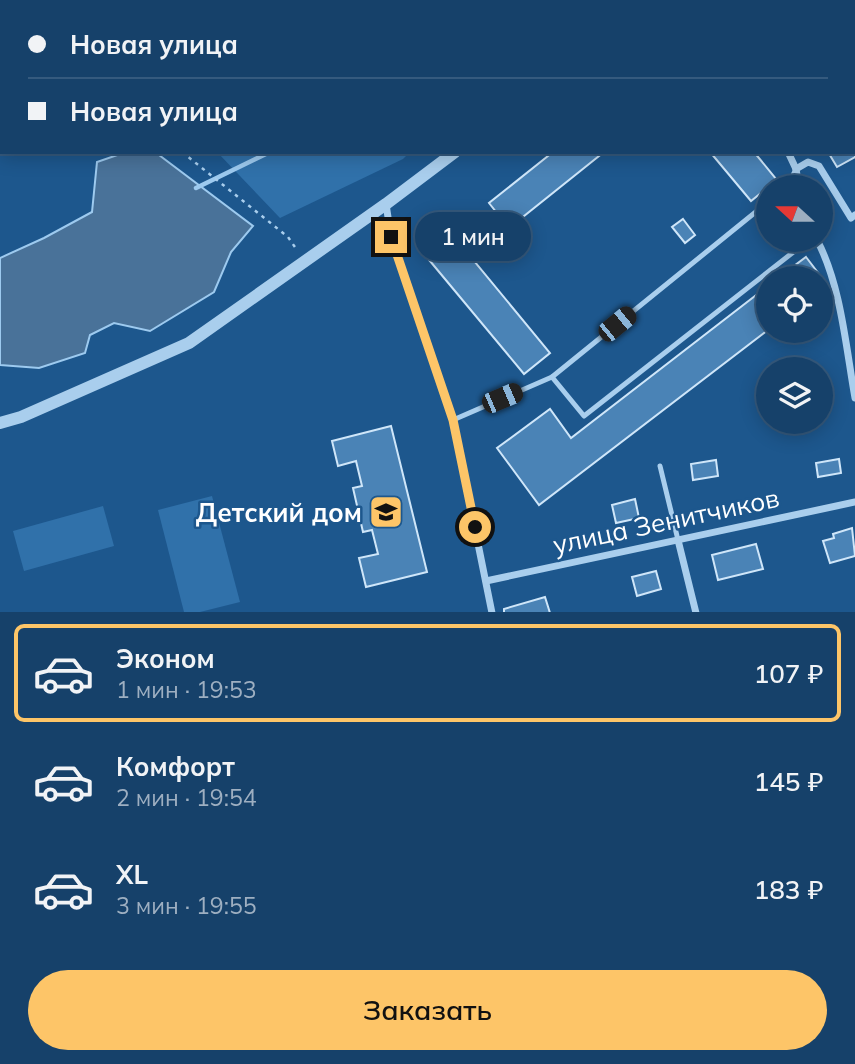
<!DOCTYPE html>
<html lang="ru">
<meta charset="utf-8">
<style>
body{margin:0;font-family:Mulish,sans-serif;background:#1f4870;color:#f1f3f6;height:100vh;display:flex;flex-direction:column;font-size:26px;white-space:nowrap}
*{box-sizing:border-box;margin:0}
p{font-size:23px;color:#9eafc1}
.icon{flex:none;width:38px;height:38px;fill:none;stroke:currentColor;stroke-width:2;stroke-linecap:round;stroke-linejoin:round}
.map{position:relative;height:612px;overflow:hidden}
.panel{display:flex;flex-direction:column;background:#16416a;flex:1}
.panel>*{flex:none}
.guide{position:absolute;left:0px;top:0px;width:856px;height:154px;box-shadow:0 4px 18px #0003,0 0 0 2px #355a7e;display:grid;align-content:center;height:154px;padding:0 28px;background:#16416a}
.needle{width:46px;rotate:291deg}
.buttons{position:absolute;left:756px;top:175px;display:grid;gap:14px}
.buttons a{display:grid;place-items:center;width:77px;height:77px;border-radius:50%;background:#16416a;box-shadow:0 4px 18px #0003,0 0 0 2px #355a7e;font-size:35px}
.end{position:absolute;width:32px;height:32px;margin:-16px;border:9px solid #fdc568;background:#111;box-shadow:0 0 0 4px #111}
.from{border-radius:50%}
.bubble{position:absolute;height:49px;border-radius:24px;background:#16416a;box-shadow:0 4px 18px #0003,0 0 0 2px #355a7e;font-size:23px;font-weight:600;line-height:49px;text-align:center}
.car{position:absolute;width:21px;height:42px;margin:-21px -10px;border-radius:9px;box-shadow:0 0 5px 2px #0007;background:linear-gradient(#222 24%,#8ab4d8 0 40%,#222 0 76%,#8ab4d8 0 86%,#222 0)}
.guide b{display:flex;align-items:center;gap:24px;height:66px;font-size:26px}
.guide b+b{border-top:2px solid #355a7e}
.guide i{width:18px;height:18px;background:#f1f3f6}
ul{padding:12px 0 0;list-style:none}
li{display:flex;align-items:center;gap:21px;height:98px;margin:0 14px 10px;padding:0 14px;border:4px solid transparent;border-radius:10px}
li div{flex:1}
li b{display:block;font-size:26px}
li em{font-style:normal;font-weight:600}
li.current{border-color:#fdc568}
li>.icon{width:63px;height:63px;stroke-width:1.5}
.primary-button{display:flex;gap:14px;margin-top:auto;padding:14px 28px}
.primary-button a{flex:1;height:80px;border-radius:42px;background:#fdc568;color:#111;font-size:28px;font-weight:600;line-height:80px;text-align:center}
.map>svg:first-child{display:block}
.green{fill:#3071aa}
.water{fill:#497299;stroke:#9dcaef;stroke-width:2}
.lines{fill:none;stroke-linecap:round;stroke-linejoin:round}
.stream{stroke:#9dcaef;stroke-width:4.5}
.building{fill:#4a83b6;stroke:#cfe6f9;stroke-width:2}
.path{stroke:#a9ceed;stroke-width:2.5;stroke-dasharray:3.5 5;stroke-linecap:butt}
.service{stroke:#a9ceed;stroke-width:5}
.minor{stroke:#a9ceed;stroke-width:7}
.tertiary{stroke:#a9ceed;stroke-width:12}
.route{stroke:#fdc568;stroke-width:9}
.labels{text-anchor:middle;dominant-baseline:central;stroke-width:5;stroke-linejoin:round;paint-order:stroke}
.poi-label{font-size:26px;font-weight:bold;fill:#fff;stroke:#1d578d;text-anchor:end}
.street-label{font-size:26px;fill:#fff;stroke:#1d578d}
</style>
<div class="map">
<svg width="855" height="613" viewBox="0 0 855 613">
<rect width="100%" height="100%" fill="#1d578d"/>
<g class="green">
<path d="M217 152H410L403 159 280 218Z"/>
<path d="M212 496 240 602 200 612H184L158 510Z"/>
<path d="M103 506 114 546 24 571 13 531Z"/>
</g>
<path class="water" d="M126 152H155L253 226 231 252 214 292 150 331 114 323 90 335 85 353 39 368 0 365V258L44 238 92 212 97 162Z"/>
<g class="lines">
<g class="stream">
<path d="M530 2 532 0"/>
<path d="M196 188 270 152"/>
</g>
</g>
<g class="building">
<path d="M553 152H604L509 228 489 203Z"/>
<path d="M710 152H754L777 180 751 201Z"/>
<path d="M828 152H855V157L837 167Z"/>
<path d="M683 219 695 235 685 243 672 227Z"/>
<path d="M451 233 550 353 524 374 425 255Z"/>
<path d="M806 257 822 278H778Z"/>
<path d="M768 286V330L539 505 497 448 550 409 571 438Z"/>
<path d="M391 426 427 572 366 587 359 558 378 554 372 530 363 532 353 488 362 486 356 461 338 466 332 441Z"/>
<path d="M839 459 841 473 818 477 816 463Z"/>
<path d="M716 460 718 476 693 480 691 464Z"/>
<path d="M635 499 639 518 616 523 612 505Z"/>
<path d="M852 528 855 556 830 563 823 541 834 538 833 534Z"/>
<path d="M756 544 763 569 718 580 712 555Z"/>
<path d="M656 571 661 589 637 596 632 577Z"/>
<path d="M545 597 550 613H504V609Z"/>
</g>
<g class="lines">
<g class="path">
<path d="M37 2 40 0"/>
<path d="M182 152 288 237 297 250"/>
</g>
<g class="service">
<path d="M787 187 796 169"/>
<path d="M552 377 584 416 796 250 798 240"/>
<path d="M453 420 552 377 768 202"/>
<path d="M660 466 678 540"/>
</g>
<g class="minor">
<path d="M80 2 84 0"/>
<path d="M711 2 712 0"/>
<path d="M0 44 2 43"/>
<path d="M854 96 855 95"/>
<path d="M788 152 796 169 799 187"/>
<path d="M796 169 808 162 819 166 851 218 855 215"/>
<path d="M386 204 391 237 453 420 492 613"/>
<path d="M817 240C841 285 846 348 855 398"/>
<path d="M678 540 696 613"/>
<path d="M486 581 855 502"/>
</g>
<g class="tertiary">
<path d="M654 2 656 0"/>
<path d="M0 423 21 417 189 343 386 204 455 152"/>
</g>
</g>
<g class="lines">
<path class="route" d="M391 237 453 420 475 527"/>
</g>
<defs>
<symbol id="school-square" viewBox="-11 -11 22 22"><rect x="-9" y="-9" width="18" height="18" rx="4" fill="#fdc568" stroke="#1d578d"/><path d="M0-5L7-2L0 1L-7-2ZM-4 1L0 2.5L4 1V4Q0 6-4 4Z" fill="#111"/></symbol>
</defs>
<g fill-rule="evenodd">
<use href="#school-square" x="367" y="493" width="38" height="38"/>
</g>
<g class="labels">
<g class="poi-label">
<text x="362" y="512">Детский дом</text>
</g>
<g class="street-label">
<text transform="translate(666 521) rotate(-12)">улица Зенитчиков</text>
</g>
</g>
</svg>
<div class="buttons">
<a><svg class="needle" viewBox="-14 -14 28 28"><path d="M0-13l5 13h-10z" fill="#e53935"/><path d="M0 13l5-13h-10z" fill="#9eafc1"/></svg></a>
<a><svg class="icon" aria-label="locate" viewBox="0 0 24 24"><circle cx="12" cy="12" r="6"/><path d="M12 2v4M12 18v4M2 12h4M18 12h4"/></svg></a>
<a><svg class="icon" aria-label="layers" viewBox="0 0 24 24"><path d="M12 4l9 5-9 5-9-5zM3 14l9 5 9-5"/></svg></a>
</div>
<i class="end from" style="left:475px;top:527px"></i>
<i class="end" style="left:391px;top:237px"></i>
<div class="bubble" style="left:415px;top:212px;width:116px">1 мин</div>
<i class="car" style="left:617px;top:324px;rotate:51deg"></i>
<i class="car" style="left:502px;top:398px;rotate:67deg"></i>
<div class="guide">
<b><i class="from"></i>Новая улица</b>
<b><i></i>Новая улица</b>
</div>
</div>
<section class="panel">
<ul>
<li class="current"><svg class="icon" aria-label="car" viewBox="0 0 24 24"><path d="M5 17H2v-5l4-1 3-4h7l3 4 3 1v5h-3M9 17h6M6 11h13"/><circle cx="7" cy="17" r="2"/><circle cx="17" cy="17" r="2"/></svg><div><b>Эконом</b><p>1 мин · 19:53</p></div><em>107 ₽</em></li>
<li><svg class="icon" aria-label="car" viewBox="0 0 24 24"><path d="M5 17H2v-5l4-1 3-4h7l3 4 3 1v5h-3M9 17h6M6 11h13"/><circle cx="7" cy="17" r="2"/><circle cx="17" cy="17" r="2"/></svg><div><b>Комфорт</b><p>2 мин · 19:54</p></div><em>145 ₽</em></li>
<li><svg class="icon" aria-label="car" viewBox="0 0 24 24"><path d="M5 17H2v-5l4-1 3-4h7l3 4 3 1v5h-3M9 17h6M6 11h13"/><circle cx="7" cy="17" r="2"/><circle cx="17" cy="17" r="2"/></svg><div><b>XL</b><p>3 мин · 19:55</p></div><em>183 ₽</em></li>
</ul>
<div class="primary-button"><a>Заказать</a></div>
</section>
